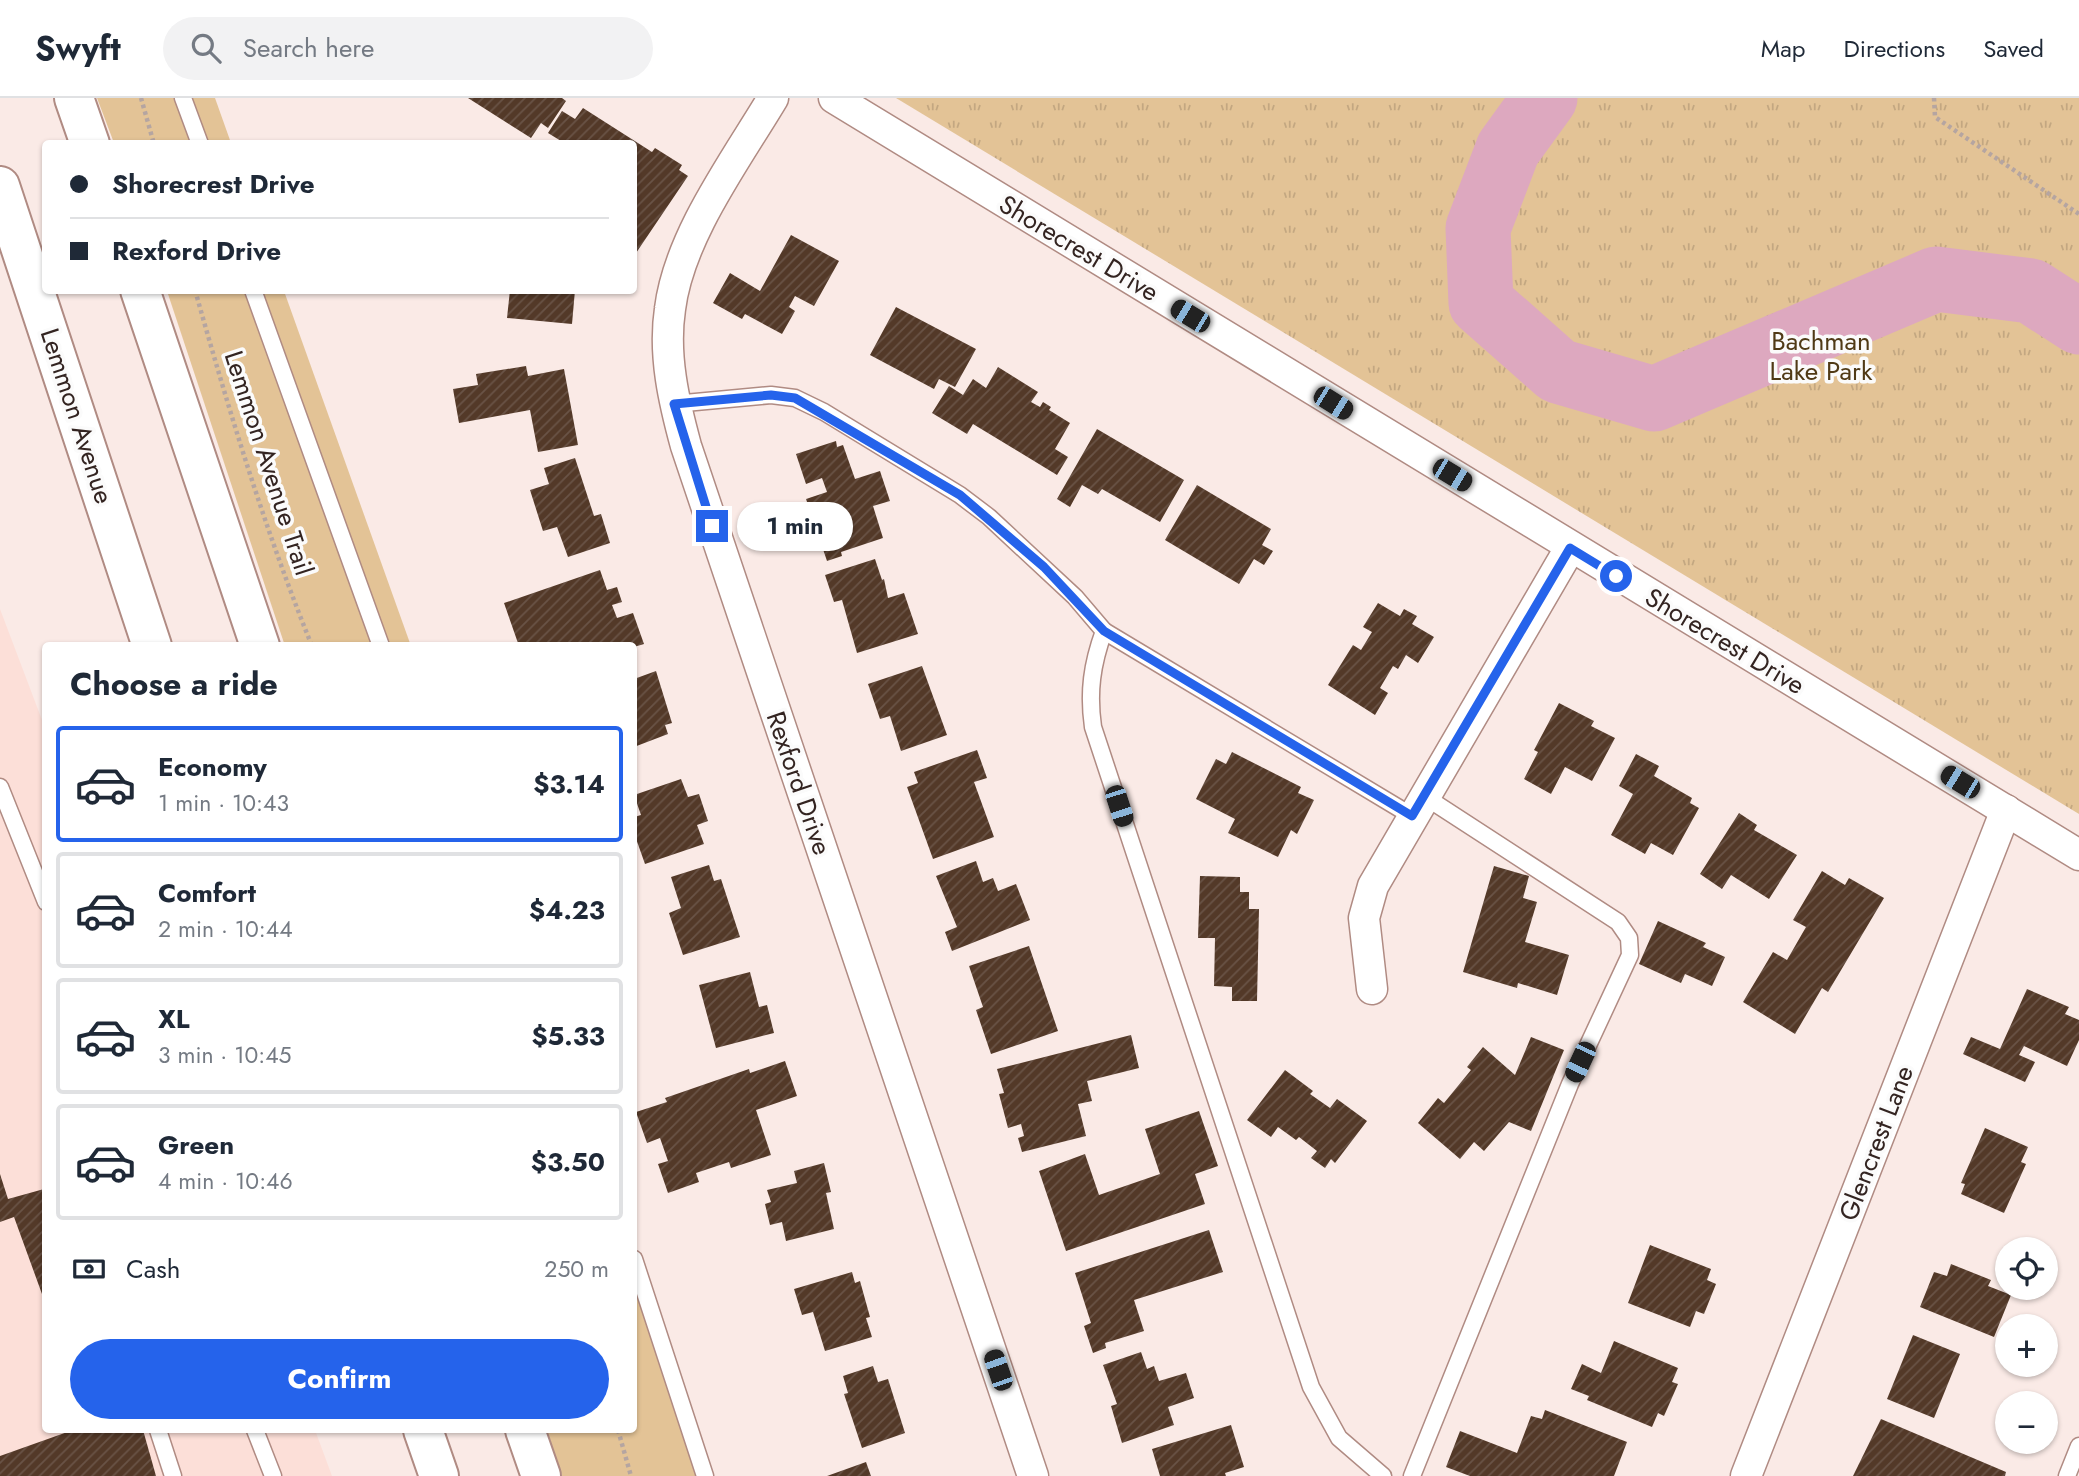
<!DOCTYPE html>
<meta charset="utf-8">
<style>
body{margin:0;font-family:Jost,sans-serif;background:#f2f2f3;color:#1f2937;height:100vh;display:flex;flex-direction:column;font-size:26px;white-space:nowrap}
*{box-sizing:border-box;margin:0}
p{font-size:23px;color:#747a83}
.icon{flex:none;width:38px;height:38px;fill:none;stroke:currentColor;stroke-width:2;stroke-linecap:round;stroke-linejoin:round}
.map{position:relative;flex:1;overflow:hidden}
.sheet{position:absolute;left:42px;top:544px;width:595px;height:791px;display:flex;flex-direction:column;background:#fff;border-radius:7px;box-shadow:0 2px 5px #0004}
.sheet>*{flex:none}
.banner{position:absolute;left:42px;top:42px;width:595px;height:154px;border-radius:7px;box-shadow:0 2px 5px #0004;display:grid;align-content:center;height:154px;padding:0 28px;background:#fff}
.buttons{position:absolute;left:1995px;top:1139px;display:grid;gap:14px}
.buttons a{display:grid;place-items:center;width:63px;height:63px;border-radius:50%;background:#fff;box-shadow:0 2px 5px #0004;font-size:35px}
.end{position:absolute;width:32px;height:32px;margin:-16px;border:9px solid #2563eb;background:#fff;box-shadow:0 0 0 4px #fff}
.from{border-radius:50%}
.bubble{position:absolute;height:49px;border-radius:24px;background:#fff;box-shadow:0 2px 5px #0004;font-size:23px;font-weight:700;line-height:49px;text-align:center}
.car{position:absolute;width:21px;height:42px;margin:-21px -10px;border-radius:9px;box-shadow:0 0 5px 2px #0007;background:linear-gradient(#222 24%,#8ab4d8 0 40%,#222 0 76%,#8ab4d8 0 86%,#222 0)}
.banner b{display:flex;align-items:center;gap:24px;height:66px;font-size:26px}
.banner b+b{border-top:2px solid #e0e1e3}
.banner i{width:18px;height:18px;background:#1f2937}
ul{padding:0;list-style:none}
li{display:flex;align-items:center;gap:21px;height:116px;margin:0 14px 10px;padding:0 14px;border:4px solid #e0e1e3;border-radius:7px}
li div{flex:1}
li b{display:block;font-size:26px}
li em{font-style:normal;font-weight:700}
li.active{border-color:#2563eb}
li>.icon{width:63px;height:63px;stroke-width:1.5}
h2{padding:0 28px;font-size:32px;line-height:84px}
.pay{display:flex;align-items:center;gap:18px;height:77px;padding:0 28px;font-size:26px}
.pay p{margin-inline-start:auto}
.cta{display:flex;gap:14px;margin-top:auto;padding:14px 28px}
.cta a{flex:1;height:80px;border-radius:42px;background:#2563eb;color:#fff;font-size:28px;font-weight:700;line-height:80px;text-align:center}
header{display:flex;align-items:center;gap:42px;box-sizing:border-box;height:98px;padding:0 35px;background:#fff;border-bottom:2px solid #e0e1e3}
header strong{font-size:33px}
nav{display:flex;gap:38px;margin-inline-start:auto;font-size:24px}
.search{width:490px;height:63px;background:#f2f2f3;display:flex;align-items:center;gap:18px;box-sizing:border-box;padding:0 24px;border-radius:38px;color:#747a83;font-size:26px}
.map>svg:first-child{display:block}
.built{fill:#fcdfd8}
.green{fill:#e3c396}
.park{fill:url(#park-tufts)}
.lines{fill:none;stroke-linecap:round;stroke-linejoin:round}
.river{stroke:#dda8bf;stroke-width:65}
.building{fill:url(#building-hatch)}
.service-casing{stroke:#b08b83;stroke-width:19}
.minor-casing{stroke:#b08b83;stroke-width:33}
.secondary-casing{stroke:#b08b83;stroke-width:42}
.path{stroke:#b5a5a1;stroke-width:4.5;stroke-dasharray:3.5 3.5;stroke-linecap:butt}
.service{stroke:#fff;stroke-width:16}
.minor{stroke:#fff;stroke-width:30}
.secondary{stroke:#fff;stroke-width:38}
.route{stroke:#2563eb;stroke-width:9}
.labels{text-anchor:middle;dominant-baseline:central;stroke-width:7;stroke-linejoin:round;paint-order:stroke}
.street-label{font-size:26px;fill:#332421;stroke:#fbfbfb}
.park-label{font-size:26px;fill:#503a16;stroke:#fbfbfb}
</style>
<header>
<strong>Swyft</strong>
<div class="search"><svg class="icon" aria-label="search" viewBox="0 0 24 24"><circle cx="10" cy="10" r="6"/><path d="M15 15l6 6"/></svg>Search here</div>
<nav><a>Map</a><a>Directions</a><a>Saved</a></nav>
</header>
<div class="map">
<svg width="2079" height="1378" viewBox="0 0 2079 1378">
<defs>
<pattern id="park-tufts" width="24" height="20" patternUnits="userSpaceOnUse" patternTransform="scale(1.75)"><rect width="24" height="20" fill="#e3c396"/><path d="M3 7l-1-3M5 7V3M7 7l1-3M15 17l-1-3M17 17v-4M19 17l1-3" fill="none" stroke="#c3a781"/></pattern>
<pattern id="building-hatch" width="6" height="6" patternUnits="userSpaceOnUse" patternTransform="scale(1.75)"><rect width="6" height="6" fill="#533928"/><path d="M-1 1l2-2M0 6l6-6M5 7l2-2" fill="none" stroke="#695346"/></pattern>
</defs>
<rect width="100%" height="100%" fill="#faeae6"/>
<path class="built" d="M0 511 45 630 46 1332H315L332 1378H0Z"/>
<g class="green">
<path d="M97 0H215L231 45H114Z"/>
<path d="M167 193H284L411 548H285Z"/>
<path d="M634 1171 707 1378H562L547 1332H634Z"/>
</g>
<path class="park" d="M896 0H2079V716Z"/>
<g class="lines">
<path class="river" d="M1545 0 1508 51 1478 130 1481 205 1558 273 1654 301 1936 181 2031 193 2079 224"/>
</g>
<g class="building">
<path d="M468 0H562L566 3 548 30 541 25 531 40Z"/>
<path d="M583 10 652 54 655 50 682 67 679 72 688 78 634 158V46H559L561 43 548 35 562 13 575 21Z"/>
<path d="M791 137 839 163 814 208 795 198 789 209 795 213 782 236 745 216 742 221 713 205 730 175 760 193Z"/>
<path d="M510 192H575L572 226 507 220Z"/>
<path d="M896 209 976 251 955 289 939 281 934 291 870 257Z"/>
<path d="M526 268 528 278 564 271 578 347 538 354 530 312 459 325 453 291 478 287 476 276Z"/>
<path d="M998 269 1038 294 1031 304 1040 309 1043 304 1051 309 1049 312 1070 325 1055 351 1068 359 1057 377 973 326 967 336 932 315 949 288 963 297 973 281 986 290Z"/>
<path d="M1097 331 1184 382 1160 424 1102 391 1098 396 1082 387 1070 409 1057 401Z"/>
<path d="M836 343 837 349 843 347 855 381 880 373 890 403 873 408 883 440 841 454 842 458 827 463 806 401 827 394 822 380 806 386 796 356Z"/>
<path d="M575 360 594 418 601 416 610 445 568 459 557 429 543 433 530 392 549 386 544 370Z"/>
<path d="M1197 387 1271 431 1262 447 1273 453 1264 467 1254 461 1239 486 1165 442Z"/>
<path d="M875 461 882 482 884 481 888 500 904 495 918 536 857 555 842 502 834 504 825 477Z"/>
<path d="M600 472 607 492 617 489 622 504 612 507 617 520 633 515 644 546 634 549 519 548 504 505Z"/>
<path d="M1378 505 1400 518 1404 511 1417 518 1412 526 1434 539 1418 565 1406 557 1398 571 1393 568 1380 590 1388 595 1375 617 1328 587 1353 547 1361 552 1372 534 1363 529Z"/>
<path d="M922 568 947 637 901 653 890 618 880 621 868 586Z"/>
<path d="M656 573 672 625 665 627 668 636 634 649V581Z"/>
<path d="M1559 605 1594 623 1591 628 1615 640 1592 683 1565 669 1551 696 1524 681 1538 654 1534 652Z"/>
<path d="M977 652 987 680 974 684 994 739 933 761 907 689 918 685 914 674Z"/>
<path d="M1232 654 1301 689 1298 695 1314 702 1297 736 1291 732 1278 759 1228 735 1235 721 1196 701 1216 661 1226 666Z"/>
<path d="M1636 656 1659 668 1654 678 1692 700 1690 705 1699 710 1673 757 1651 745 1645 756 1611 737 1633 696 1619 688Z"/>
<path d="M681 681 688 699 699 696 708 723 697 727 704 746 645 766 634 735V719L641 717 634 697Z"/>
<path d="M1739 715 1757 727 1754 732 1797 757 1769 801 1731 777 1722 791 1700 776Z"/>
<path d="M976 763 983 784 993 780 998 793 1016 786 1030 822 952 853 945 834 957 829 936 778Z"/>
<path d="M709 767 714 783 721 781 740 839 683 857 669 815 681 810 671 779Z"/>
<path d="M1494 768 1529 778 1523 800 1537 804 1525 844 1569 857 1557 897 1518 885 1517 890 1463 874Z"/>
<path d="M1822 773 1845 787 1849 780 1884 800 1828 894 1822 890 1795 936 1743 904 1773 854 1787 862 1806 829 1793 822Z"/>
<path d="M1200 778 1240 779V794H1249V811H1259L1257 903H1232V889L1214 888 1215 840H1198Z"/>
<path d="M1658 823 1706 845 1703 849 1725 859 1712 888 1685 876 1681 885 1639 866Z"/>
<path d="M1029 848 1058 933 991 956 976 912 983 909 969 868Z"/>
<path d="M750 874 759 909 767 907 774 935 716 950 699 887Z"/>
<path d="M2027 891 2069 909 2065 916 2079 922V942L2067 968 2024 948 2019 957 2035 964 2025 984 1963 956 1971 939 2000 951Z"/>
<path d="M1131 937 1139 970 1087 983 1092 1003 1078 1006 1086 1038 1022 1054 1018 1040 1024 1038 1021 1026 1008 1030 999 996 1004 995 997 971Z"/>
<path d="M1531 939 1564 952 1531 1033 1509 1024 1484 1053 1474 1044 1460 1061 1418 1025 1438 1000 1444 1005 1471 972 1467 969 1483 949 1515 977Z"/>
<path d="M785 963 797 998 756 1012 771 1057 731 1070 729 1064 696 1075 699 1084 668 1095 658 1066 668 1063 660 1040 647 1045 636 1014 667 1004 665 1000 749 971 750 975Z"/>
<path d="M1285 972 1313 993 1310 996 1330 1010 1337 1001 1367 1023 1335 1065 1331 1061 1325 1070 1311 1060 1317 1053 1299 1039 1296 1042 1278 1029 1271 1039 1247 1022Z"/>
<path d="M1199 1013 1218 1068 1195 1076 1205 1106 1066 1153 1039 1073 1085 1056 1099 1097 1160 1076 1145 1031Z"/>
<path d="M1985 1030 2028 1049 2021 1064 2026 1066 2004 1115 1961 1096 1965 1086 1961 1085Z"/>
<path d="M824 1065 831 1094 826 1095 834 1131 786 1143 782 1124 770 1127 765 1106 771 1104 767 1092 797 1085 794 1073Z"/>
<path d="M0 1076 8 1101 44 1091 46 1095V1207L14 1119 0 1124Z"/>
<path d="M1209 1132 1223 1174 1134 1202 1144 1233 1105 1245 1106 1250 1093 1255 1084 1228 1091 1225 1075 1175Z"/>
<path d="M1650 1147 1711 1171 1707 1182 1716 1186 1704 1216 1696 1213 1690 1229 1628 1205Z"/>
<path d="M1951 1166 1991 1182 1988 1188 2011 1197 1994 1239 1920 1209 1934 1174 1947 1178Z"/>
<path d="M852 1174 855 1185 860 1183 870 1219 866 1220 872 1239 825 1253 813 1214 802 1217 794 1191Z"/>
<path d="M1913 1237 1960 1256 1934 1320 1887 1301Z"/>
<path d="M1614 1243 1678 1270 1672 1284 1678 1286 1664 1318 1658 1315 1652 1329 1587 1302 1589 1298 1571 1291 1582 1266 1601 1275Z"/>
<path d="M1141 1254 1147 1271 1154 1268 1159 1283 1186 1275 1194 1300 1168 1309 1174 1327 1122 1345 1111 1308 1117 1306 1103 1267Z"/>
<path d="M873 1268 878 1284 888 1281 905 1335 862 1350 844 1296 848 1295 843 1278Z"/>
<path d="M1545 1312 1627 1344 1614 1378H1470L1446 1369 1460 1333 1517 1355 1531 1318 1542 1321Z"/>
<path d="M1881 1321 2006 1374 2005 1378H1853Z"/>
<path d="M1231 1327 1244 1369 1225 1375 1226 1378H1160L1152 1351Z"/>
<path d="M73 1332H143L156 1378H0V1358Z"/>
<path d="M866 1364 871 1378H827Z"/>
</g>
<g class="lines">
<defs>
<g id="service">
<path d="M183 0 200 46"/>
<path d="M253 192 381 548"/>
<path d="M674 306 771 297 795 300 824 314 960 397 989 419 1075 499 1104 533C1092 566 1088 594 1093 629L1311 1289 1339 1340 1383 1378"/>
<path d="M1104 533 1412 718"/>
<path d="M0 689 46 804"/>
<path d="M634 1161 705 1378"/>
<path d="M158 1332 173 1378"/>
<path d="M255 1332 273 1378"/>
<path d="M1412 1378 1570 986 1630 857 1629 840 1618 824 1424 698"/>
<path d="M2067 1378 2079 1348"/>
</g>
<g id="minor">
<path d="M773 0C736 62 679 138 670 211 663 257 674 304 686 348L1033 1378"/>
<path d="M834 0 2079 757"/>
<path d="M1372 891 1364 820 1373 788 1570 450"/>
<path d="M1746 1378 2006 712"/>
</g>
<g id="secondary">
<path d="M74 0 90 46"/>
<path d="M0 88 152 548"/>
<path d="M140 192 260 548"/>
<path d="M423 1332 439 1378"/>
<path d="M525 1332 541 1378"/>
</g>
</defs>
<use href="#service" class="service-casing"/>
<use href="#minor" class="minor-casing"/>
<use href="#secondary" class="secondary-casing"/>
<g class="path">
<path d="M141 0 154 46"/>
<path d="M1934 0 1935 19 2079 116"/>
<path d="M195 192C229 313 265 432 312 548"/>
<path d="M618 1332 631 1378"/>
</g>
<use href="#service" class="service"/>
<use href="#minor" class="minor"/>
<use href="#secondary" class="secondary"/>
</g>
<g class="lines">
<path class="route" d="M712 428 674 306 771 297 795 300 960 397 1044 469 1104 533 1412 718 1570 450 1616 478"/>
</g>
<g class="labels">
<g class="street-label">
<text transform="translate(1079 150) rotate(31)">Shorecrest Drive</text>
<text transform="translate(77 318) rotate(72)">Lemmon Avenue</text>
<text transform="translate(269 365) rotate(72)">Lemmon Avenue Trail</text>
<text transform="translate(1725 543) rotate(31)">Shorecrest Drive</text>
<text transform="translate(799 685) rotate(71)">Rexford Drive</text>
<text transform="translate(1876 1045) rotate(-69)">Glencrest Lane</text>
</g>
<g class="park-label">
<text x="1821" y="243">Bachman<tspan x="1821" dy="30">Lake Park</tspan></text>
</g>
</g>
</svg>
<div class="buttons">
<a><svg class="icon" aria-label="locate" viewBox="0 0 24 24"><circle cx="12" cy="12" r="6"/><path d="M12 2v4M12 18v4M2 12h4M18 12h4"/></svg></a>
<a>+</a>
<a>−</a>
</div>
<i class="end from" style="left:1616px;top:478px"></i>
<i class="end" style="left:712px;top:428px"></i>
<div class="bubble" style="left:737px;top:404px;width:116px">1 min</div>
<i class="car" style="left:1190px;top:218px;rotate:301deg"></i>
<i class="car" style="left:1333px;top:305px;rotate:122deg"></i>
<i class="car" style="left:1452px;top:377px;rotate:121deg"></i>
<i class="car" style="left:1960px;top:684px;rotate:301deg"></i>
<i class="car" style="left:1119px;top:708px;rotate:162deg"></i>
<i class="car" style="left:1580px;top:964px;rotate:205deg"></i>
<i class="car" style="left:998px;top:1272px;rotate:341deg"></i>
<div class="banner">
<b><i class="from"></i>Shorecrest Drive</b>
<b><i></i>Rexford Drive</b>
</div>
<section class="sheet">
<h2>Choose a ride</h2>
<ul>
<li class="active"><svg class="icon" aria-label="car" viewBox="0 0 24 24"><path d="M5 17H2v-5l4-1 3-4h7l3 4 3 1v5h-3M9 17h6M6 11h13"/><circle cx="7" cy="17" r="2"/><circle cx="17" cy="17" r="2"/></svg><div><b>Economy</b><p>1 min · 10:43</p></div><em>$3.14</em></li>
<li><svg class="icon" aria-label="car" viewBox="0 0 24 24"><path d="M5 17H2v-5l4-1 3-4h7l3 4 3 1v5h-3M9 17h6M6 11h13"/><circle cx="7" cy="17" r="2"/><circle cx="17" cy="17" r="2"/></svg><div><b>Comfort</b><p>2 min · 10:44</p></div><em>$4.23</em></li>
<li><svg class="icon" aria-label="car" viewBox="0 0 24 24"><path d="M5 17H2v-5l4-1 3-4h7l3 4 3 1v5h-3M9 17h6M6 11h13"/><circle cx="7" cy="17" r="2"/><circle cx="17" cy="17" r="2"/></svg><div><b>XL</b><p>3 min · 10:45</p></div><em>$5.33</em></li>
<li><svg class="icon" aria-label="car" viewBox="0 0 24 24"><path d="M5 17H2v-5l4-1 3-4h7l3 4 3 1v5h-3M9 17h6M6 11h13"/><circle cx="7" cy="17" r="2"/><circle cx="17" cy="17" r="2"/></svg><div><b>Green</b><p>4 min · 10:46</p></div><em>$3.50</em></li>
</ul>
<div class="pay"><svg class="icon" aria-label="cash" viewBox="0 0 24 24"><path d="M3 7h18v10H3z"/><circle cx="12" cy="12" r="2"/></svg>Cash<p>250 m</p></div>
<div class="cta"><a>Confirm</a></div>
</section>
</div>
